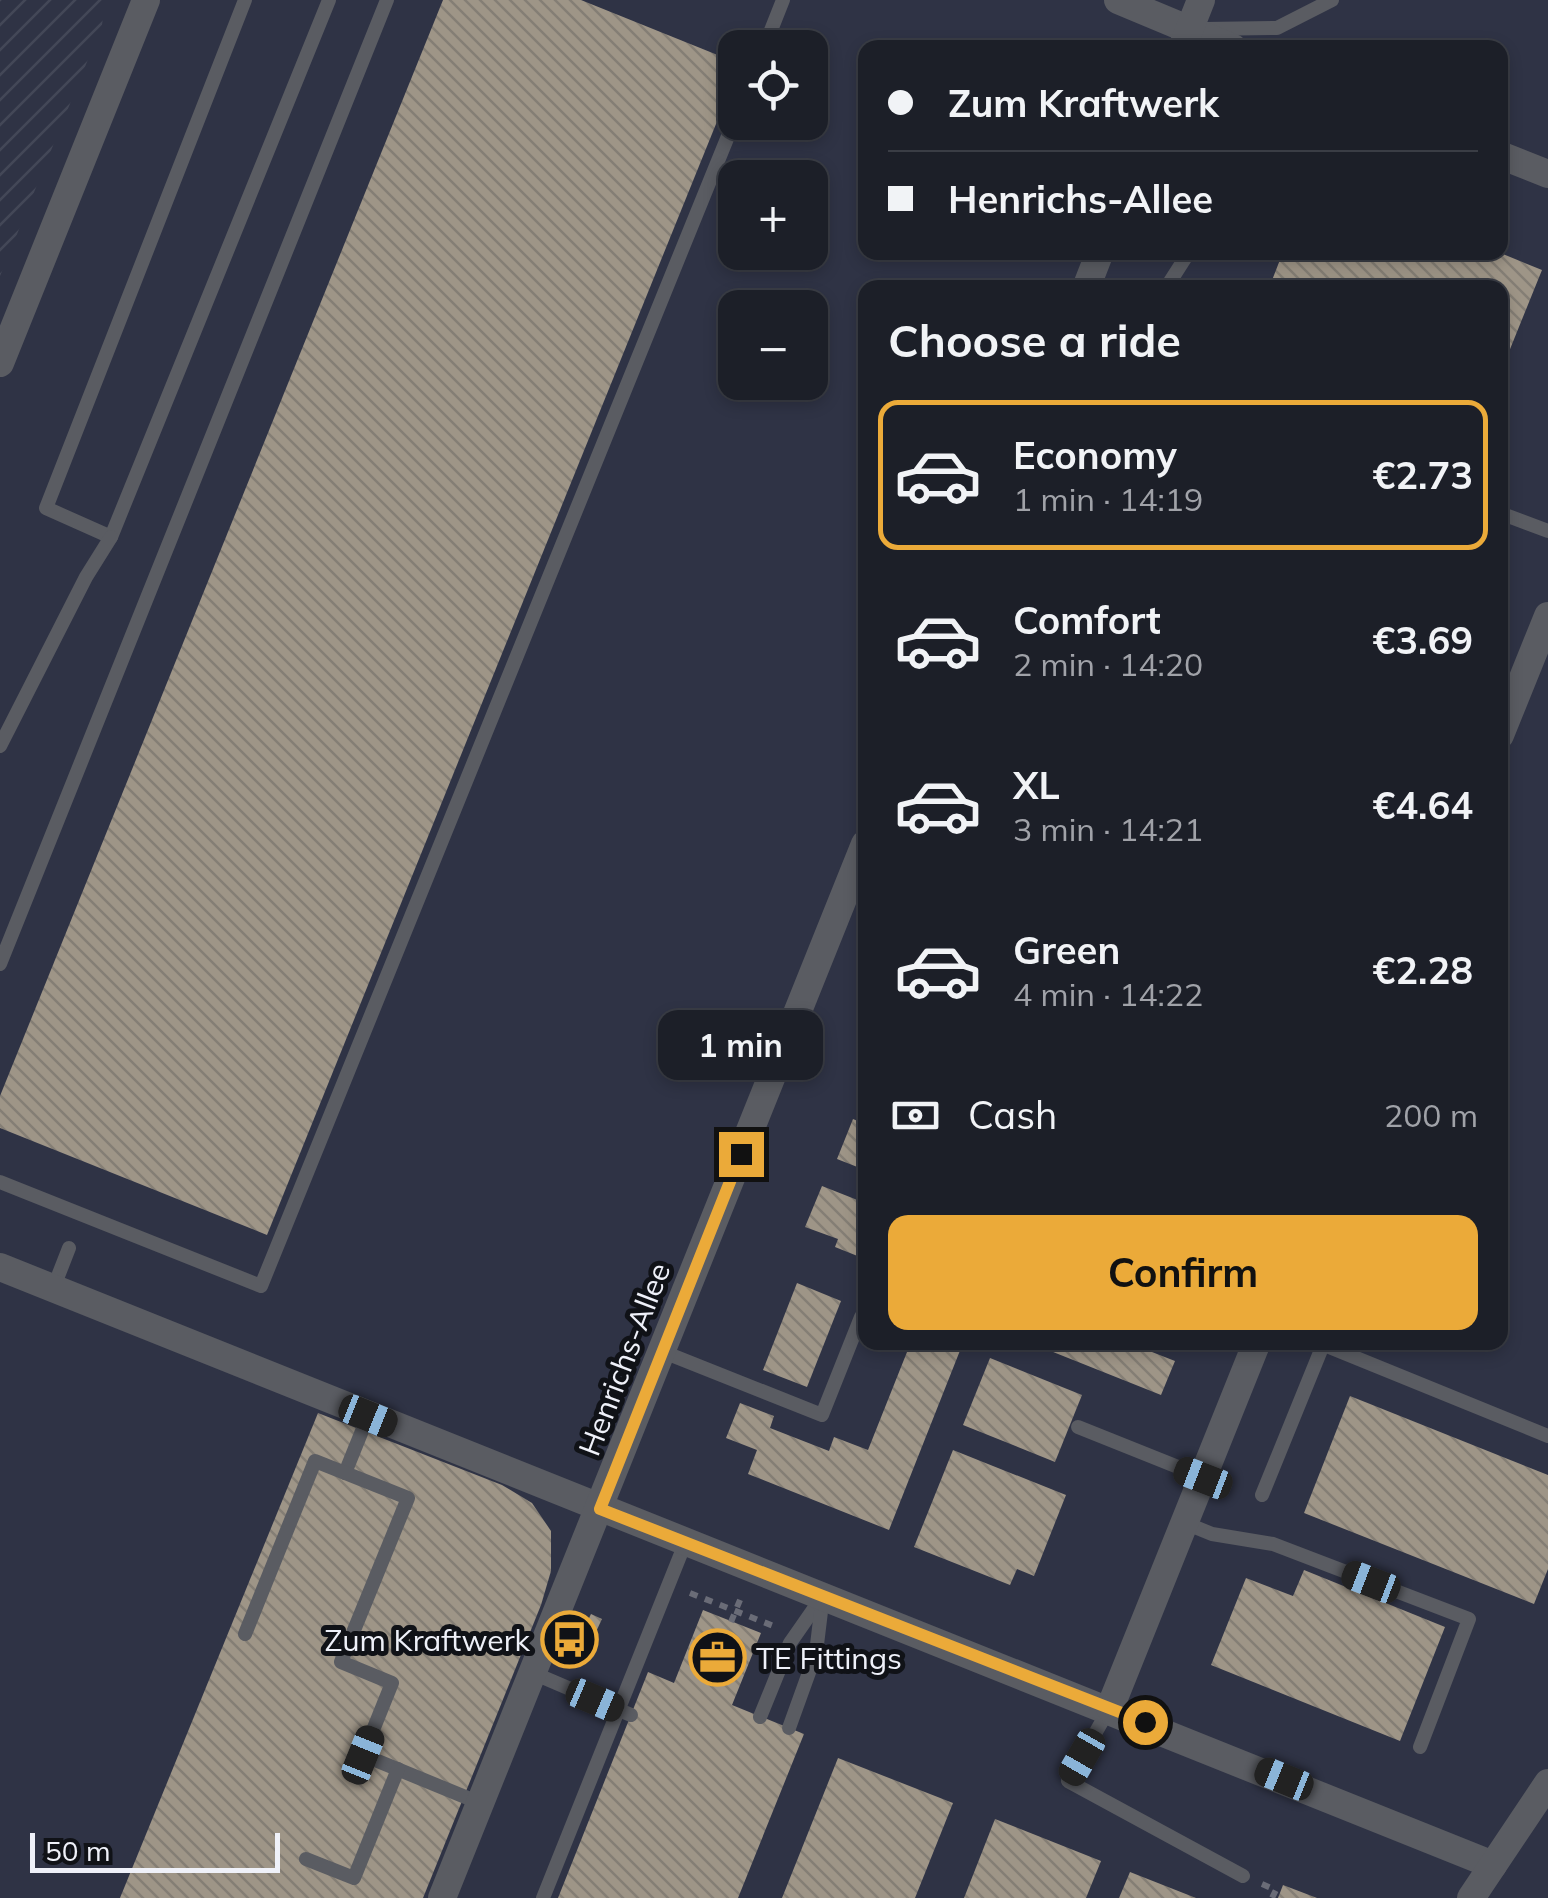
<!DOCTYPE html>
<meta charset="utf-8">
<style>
body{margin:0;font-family:Mulish,sans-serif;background:#252730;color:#f1f3f6;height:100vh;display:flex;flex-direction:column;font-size:38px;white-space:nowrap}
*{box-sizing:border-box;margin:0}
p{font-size:32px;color:#a0a2a8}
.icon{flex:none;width:55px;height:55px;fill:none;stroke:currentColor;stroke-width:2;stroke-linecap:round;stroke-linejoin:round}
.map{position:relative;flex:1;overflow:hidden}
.sheet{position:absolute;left:858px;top:280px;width:650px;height:1070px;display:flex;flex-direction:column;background:#1c1f28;border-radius:20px;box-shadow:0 5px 15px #0003,0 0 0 2px #3a3d45}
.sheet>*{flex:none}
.top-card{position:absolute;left:858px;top:40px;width:650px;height:220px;border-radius:20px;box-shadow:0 5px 15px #0003,0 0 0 2px #3a3d45;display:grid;align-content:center;height:220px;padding:0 30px;background:#1c1f28}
.tools{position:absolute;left:718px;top:30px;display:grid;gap:20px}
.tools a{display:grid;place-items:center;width:110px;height:110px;border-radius:20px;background:#1c1f28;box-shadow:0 5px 15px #0003,0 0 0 2px #3a3d45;font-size:50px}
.scale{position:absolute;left:30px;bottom:25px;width:250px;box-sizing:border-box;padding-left:10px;border:5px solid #eff1f9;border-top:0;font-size:28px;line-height:35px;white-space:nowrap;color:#eff1f9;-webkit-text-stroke:8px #101217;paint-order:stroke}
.end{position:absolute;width:45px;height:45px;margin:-22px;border:12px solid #ebaa39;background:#111;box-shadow:0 0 0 5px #111}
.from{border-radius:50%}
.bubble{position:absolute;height:70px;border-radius:20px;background:#1c1f28;box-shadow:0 5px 15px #0003,0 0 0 2px #3a3d45;font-size:32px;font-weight:700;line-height:70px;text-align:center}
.car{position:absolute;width:30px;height:60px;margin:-30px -15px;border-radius:12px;box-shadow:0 0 8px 2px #0007;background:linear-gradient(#222 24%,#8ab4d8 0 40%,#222 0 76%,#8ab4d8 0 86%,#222 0)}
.top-card b{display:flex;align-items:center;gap:35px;height:95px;font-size:38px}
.top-card b+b{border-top:2px solid #3a3d45}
.top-card i{width:25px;height:25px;background:#f1f3f6}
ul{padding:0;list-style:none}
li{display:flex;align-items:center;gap:30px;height:150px;margin:0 20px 15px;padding:0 10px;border:5px solid transparent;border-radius:20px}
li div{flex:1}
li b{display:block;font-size:38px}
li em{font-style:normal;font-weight:700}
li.selected{border-color:#ebaa39}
li>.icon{width:90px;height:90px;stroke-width:1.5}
h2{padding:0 30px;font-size:45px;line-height:120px}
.pay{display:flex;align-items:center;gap:25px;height:110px;padding:0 30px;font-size:38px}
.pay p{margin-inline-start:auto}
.cta{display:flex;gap:20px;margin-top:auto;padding:20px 30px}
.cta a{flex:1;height:115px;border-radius:20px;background:#ebaa39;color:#111;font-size:40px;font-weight:700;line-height:115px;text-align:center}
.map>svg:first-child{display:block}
.built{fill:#2f3345;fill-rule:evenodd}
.industrial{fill:url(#industrial-furrows)}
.building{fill:url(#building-back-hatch)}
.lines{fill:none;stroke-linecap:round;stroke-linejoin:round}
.path{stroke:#6a6c77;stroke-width:6;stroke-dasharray:8 8;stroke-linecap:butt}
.service{stroke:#5a5c62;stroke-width:14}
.minor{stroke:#5a5c62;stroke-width:28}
.route{stroke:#ebaa39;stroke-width:12}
.labels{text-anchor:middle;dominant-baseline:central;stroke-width:10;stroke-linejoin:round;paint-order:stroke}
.street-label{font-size:30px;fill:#eff1f9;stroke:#101217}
.poi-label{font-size:30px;fill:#eff1f9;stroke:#101217;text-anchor:end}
</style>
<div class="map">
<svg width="1548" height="1898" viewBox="0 0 1548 1898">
<defs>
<pattern id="industrial-furrows" width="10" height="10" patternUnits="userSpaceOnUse" patternTransform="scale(2.5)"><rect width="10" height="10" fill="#2f3345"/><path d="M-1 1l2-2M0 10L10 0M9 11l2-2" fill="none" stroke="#434757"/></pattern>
<pattern id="building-back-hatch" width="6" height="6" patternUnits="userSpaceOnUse" patternTransform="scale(2.5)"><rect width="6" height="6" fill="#9e9587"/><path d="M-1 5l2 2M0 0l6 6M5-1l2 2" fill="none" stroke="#847e75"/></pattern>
</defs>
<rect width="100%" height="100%" fill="#262935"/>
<path class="built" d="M0 0H1548V1898H0ZM735 48H810V122H735ZM865 48H1500V252H865ZM735 178H810V252H735ZM865 288H1500V1342H865ZM735 308H810V382H735Z"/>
<path class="industrial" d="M0 0H102L104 9 102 25 0 276Z"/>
<g class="building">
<path d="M443 0H581L735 62V77L267 1235 0 1128V1096Z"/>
<path d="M1283 252H1498L1542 270 1500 374V288H1269Z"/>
<path d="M853 1119 865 1124V1170L837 1159Z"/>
<path d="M822 1186 865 1203V1259L835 1247 838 1239 805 1227Z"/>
<path d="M797 1283 841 1301 807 1387 763 1370Z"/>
<path d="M911 1342H946L961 1348 889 1530 748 1474 757 1450 726 1438 740 1403 774 1416 770 1428 829 1451 834 1437 868 1450Z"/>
<path d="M1028 1342H1155L1152 1352 1175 1361 1161 1395Z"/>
<path d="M990 1358 1082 1395 1055 1462 963 1425Z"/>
<path d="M1350 1396 1548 1475V1569L1534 1604 1304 1513Z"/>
<path d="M318 1413 502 1485 532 1503 551 1531V1571L541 1605 423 1898H120Z"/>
<path d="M953 1450 1066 1495 1034 1576 1017 1569 1010 1585 914 1547Z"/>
<path d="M1304 1570 1445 1627 1400 1741 1211 1665 1246 1578 1293 1596Z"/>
<path d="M703 1610 761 1633 732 1705 804 1734 738 1898H558L648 1672 674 1683Z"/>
<path d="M591 1614 602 1619 594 1636 583 1631Z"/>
<path d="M838 1758 953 1803 915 1898H782Z"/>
<path d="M995 1819 1101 1861 1086 1898H964Z"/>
<path d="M1130 1872 1196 1898H1119Z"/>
<path d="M1283 1885 1317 1898H1278Z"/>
</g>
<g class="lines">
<g class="path">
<path d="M690 1593 776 1627"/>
<path d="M731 1622 742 1595"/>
<path d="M1262 1884 1276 1890 1272 1898"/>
</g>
<g class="service">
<path d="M245 0 46 508 111 537 329 0"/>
<path d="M1204 29 1277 28 1332 0"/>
<path d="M764 48 783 0"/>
<path d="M1166 288 1189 252"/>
<path d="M1500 513 1548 531"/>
<path d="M0 746 86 577 111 537"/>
<path d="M0 964 387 0"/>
<path d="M0 1182 261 1286 735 119"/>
<path d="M53 1289 69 1248"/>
<path d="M1317 1342 1548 1436"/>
<path d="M661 1351 822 1415 861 1317"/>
<path d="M1078 1427 1203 1477"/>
<path d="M345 1473 368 1416"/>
<path d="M1262 1495 1323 1345"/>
<path d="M1185 1523 1212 1534 1273 1544 1469 1619 1420 1747"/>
<path d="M245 1634 315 1461 408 1498 341 1662 392 1683 363 1755 480 1803"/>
<path d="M533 1673 631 1715"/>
<path d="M1109 1709 1068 1781 1243 1876"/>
<path d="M760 1717 790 1643 820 1600"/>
<path d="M789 1728 816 1653 823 1595"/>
<path d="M306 1859 354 1878 398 1769"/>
<path d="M543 1898 686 1541"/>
</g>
<g class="minor">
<path d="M1118 0 1233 48"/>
<path d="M1182 48 1201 0"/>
<path d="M1500 155 1548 174"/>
<path d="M1086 288 1100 252"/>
<path d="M0 363 146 0"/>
<path d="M1500 735 1548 616"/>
<path d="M0 1267 1493 1865"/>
<path d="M1110 1708 1257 1342"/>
<path d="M442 1898 865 844"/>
<path d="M1471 1898 1548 1783"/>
</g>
</g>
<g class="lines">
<path class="route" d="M741 1154 600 1509 1145 1722"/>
</g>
<defs>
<symbol id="bus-ring" viewBox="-11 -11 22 22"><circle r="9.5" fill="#101217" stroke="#ebaa39" stroke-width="1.5"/><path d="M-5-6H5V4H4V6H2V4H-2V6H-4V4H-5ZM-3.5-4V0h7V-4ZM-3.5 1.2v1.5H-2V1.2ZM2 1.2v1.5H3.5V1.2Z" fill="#ebaa39"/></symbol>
<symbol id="office-ring" viewBox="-11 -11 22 22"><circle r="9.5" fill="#101217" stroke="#ebaa39" stroke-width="1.5"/><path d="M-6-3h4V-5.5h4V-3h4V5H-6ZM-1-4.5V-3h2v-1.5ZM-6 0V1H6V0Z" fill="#ebaa39"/></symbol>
</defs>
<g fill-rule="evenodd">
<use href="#bus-ring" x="538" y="1608" width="63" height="63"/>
<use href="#office-ring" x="686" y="1626" width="63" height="63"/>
</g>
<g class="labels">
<g class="street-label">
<text transform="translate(624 1359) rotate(-69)">Henrichs-Allee</text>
</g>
<g class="poi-label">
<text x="530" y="1640">Zum Kraftwerk</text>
<text x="756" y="1658" text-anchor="start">TE Fittings</text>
</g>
</g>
</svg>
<div class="tools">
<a><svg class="icon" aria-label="locate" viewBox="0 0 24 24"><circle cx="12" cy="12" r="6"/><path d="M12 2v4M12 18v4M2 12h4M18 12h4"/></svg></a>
<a>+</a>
<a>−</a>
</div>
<div class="scale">50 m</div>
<i class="end from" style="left:1145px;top:1722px"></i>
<i class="end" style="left:741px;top:1154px"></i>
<div class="bubble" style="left:658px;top:1010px;width:165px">1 min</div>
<i class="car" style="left:368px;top:1416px;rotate:112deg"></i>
<i class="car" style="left:1203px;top:1478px;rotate:291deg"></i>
<i class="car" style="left:1371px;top:1582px;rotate:291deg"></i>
<i class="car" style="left:595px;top:1700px;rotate:113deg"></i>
<i class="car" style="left:363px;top:1755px;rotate:22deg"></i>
<i class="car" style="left:1082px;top:1757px;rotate:210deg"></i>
<i class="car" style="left:1284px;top:1779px;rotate:292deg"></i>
<div class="top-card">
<b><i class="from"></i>Zum Kraftwerk</b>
<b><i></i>Henrichs-Allee</b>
</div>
<section class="sheet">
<h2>Choose a ride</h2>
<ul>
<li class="selected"><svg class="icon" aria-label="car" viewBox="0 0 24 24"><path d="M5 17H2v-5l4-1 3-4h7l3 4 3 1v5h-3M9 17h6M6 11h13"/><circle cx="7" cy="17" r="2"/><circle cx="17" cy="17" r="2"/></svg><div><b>Economy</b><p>1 min · 14:19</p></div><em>€2.73</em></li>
<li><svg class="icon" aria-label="car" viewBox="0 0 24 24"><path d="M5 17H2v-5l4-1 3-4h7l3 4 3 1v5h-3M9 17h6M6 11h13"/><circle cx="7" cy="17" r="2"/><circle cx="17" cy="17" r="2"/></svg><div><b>Comfort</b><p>2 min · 14:20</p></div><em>€3.69</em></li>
<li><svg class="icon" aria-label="car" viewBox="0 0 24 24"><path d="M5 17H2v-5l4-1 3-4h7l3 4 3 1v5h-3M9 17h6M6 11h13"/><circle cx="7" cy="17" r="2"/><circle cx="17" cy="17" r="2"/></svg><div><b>XL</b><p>3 min · 14:21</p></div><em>€4.64</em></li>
<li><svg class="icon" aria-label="car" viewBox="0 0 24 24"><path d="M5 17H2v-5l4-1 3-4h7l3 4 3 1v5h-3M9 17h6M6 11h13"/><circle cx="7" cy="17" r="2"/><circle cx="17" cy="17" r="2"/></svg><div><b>Green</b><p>4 min · 14:22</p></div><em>€2.28</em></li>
</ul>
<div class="pay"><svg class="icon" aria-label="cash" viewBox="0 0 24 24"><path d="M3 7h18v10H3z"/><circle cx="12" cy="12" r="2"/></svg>Cash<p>200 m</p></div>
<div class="cta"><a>Confirm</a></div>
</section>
</div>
